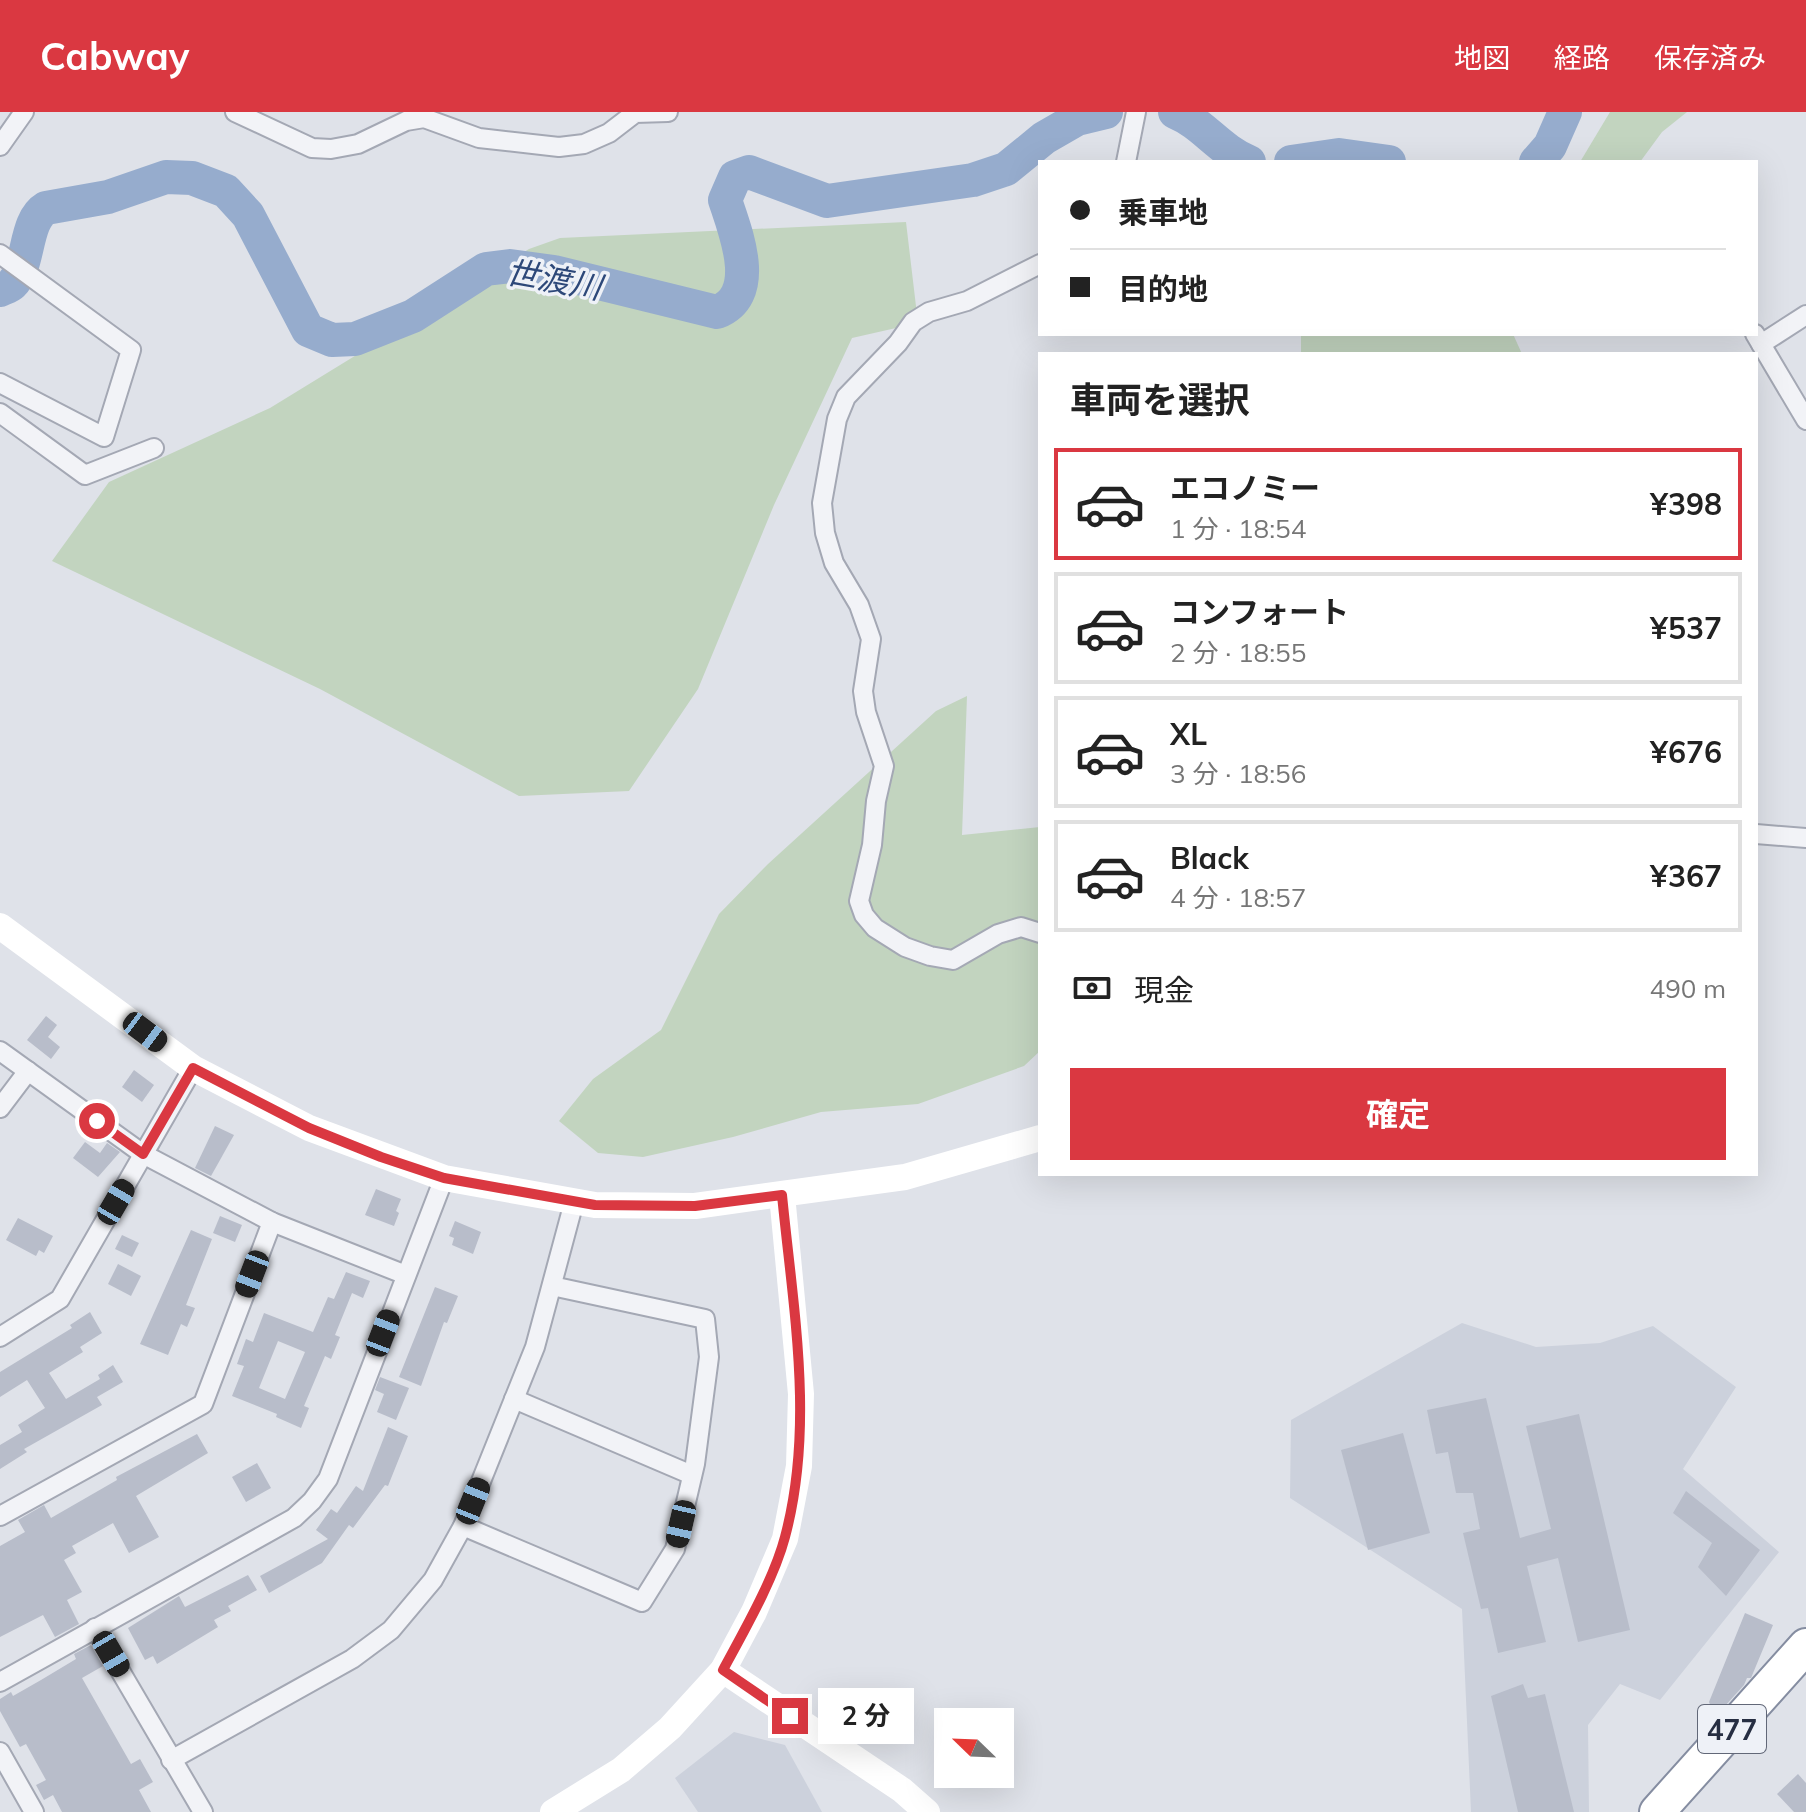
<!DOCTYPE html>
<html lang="ja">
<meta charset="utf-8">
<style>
body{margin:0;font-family:Mulish,"Noto Sans JP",sans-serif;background:#f2f2f2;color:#222;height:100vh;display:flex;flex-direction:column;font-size:30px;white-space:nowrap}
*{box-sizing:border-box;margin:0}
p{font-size:26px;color:#767676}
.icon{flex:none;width:44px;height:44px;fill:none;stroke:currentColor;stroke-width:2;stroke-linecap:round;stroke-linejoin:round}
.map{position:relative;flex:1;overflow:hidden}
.side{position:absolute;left:1038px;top:240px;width:720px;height:824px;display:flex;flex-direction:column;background:#fff;border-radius:0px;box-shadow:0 8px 32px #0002}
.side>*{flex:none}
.top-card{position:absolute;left:1038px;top:48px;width:720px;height:176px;border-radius:0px;box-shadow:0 8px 32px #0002;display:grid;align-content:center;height:176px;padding:0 32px;background:#fff}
.needle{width:52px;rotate:293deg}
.fabs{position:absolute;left:934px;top:1596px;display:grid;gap:16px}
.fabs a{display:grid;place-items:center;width:80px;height:80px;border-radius:0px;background:#fff;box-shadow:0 8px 32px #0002;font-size:40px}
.end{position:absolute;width:36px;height:36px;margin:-18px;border:10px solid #da3841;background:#fff;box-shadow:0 0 0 4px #fff}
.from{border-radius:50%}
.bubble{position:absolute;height:56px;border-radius:0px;background:#fff;box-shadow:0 8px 32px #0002;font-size:26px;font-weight:700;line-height:56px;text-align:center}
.car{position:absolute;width:24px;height:48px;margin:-24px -12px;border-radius:10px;box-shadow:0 0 6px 2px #0007;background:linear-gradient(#222 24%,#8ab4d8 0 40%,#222 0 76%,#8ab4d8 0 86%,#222 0)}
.top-card b{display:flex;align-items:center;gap:28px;height:76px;font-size:30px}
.top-card b+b{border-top:2px solid #e0e0e0}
.top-card i{width:20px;height:20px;background:#222}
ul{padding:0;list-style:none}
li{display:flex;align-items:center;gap:24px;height:112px;margin:0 16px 12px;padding:0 16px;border:4px solid #e0e0e0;border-radius:0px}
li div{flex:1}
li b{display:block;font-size:30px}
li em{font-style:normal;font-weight:700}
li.selected{border-color:#da3841}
li>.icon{width:72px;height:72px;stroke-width:1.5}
h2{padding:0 32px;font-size:36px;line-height:96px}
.pay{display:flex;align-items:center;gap:20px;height:88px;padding:0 32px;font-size:30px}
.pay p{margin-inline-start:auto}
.primary-button{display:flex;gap:16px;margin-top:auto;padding:16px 32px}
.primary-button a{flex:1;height:92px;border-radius:0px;background:#da3841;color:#fff;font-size:32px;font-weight:700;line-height:92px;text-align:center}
header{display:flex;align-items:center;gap:48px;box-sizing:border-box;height:112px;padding:0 40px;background:#da3841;color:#fff}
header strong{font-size:38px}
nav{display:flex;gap:44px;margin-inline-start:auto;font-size:28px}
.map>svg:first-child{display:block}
.built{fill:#ccd1dc}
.green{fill:#c2d4bf}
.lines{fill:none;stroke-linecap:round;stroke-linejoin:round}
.river{stroke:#96accd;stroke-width:34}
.building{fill:#b8bdca;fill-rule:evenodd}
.street-casing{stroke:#a4a8b4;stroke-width:22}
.highway-casing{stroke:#858da1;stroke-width:38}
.street{stroke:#f2f3f7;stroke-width:18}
.secondary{stroke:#fff;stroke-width:26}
.highway{stroke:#fff;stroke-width:34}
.route{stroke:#da3841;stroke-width:10}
.labels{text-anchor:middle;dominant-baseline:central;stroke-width:7;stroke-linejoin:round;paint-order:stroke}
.shield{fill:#eef1f7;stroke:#626878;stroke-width:2}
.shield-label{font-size:28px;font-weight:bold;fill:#262e42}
.water-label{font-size:32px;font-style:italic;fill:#2d4879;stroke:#eef1f7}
</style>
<header>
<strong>Cabway</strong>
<nav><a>地図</a><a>経路</a><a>保存済み</a></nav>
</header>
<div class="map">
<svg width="1806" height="1700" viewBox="0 0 1806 1700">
<rect width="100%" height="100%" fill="#dfe2e9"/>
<g class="built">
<path d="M1462 1211 1536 1235 1600 1231 1653 1214 1736 1275 1683 1357 1779 1440 1660 1588 1620 1572 1588 1613 1589 1700H1471L1462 1497 1290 1386 1291 1308Z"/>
<path d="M734 1620 785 1633 822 1700H698L675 1666Z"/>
</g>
<g class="green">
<path d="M1610 0H1687L1662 20 1640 50H1580Z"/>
<path d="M906 110 918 211 852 226 774 393 698 577 629 679 519 684 320 577 52 449 109 370 270 296 529 137 560 126Z"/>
<path d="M1301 222H1513L1522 242H1301Z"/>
<path d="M967 584 962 723 1040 715V939L1024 954 918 992 821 1000 733 1025 643 1045 598 1041 559 1009 593 967 661 918 719 802 768 752 936 599Z"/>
</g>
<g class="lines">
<g class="river">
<path d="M1175 0C1204 12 1219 38 1249 50"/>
<path d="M1291 50 1339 43 1389 50"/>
<path d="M1536 50 1550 34 1565 0"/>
<path d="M0 178C4 176 9 175 12 172 30 154 24 109 46 96L108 85 166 65 192 66 226 79 248 103 308 218 332 228 355 227 413 204 486 157 510 154 554 160 717 200C761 183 736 121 725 88L735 65 749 60 827 89 973 68 1006 57 1044 26 1077 7 1106 0"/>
</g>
</g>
<g class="building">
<path d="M46 904 57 913 48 925 60 935 51 947 27 928Z"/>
<path d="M134 958 154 973 142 990 122 975Z"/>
<path d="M215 1014 234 1023 211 1064 195 1056Z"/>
<path d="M85 1030 100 1041 107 1031 120 1040 98 1065 73 1046Z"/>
<path d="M376 1077 401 1087 396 1099 399 1101 394 1114 365 1103Z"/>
<path d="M220 1104 242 1113 235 1130 213 1121Z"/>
<path d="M18 1106 53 1124 44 1141 39 1138 36 1144 6 1128Z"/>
<path d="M455 1109 481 1120 473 1142 452 1133 454 1126 449 1124Z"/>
<path d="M191 1118 212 1127 186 1193 195 1196 187 1215 181 1212 168 1243 140 1232Z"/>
<path d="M122 1123 139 1131 132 1145 115 1137Z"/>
<path d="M118 1152 141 1164 131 1184 108 1172Z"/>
<path d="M346 1160 370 1169 363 1186 352 1181 335 1223 340 1225 331 1247 325 1244 304 1294 309 1296 301 1316 276 1305 277 1302 232 1284 244 1254 237 1252 246 1227 253 1230 264 1201 313 1220 328 1185 334 1187ZM278 1229 305 1240 285 1287 259 1276Z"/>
<path d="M435 1175 458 1184 447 1211 444 1210 421 1274 399 1265Z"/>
<path d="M90 1200 102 1221 80 1235 83 1240 49 1261 66 1287 100 1267 98 1263 113 1253 123 1270 97 1285 102 1293 24 1337 27 1340 0 1357V1333L22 1320 18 1313 45 1296 27 1268 0 1285V1260L72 1216 70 1213Z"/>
<path d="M380 1265 409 1276 396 1308 377 1300 384 1282 375 1278Z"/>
<path d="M1486 1286 1520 1426 1551 1417 1526 1314 1579 1302 1630 1518 1578 1530 1558 1446 1527 1454 1546 1530 1498 1541 1488 1496 1481 1497 1463 1421 1480 1417 1473 1381H1456L1448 1340 1436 1342 1427 1298Z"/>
<path d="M388 1315 408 1324 388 1374 385 1373 353 1416 349 1413 322 1451 269 1481 260 1464 328 1427 316 1418 331 1397 337 1401 356 1374 363 1379Z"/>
<path d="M1403 1321 1430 1421 1368 1438 1341 1338Z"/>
<path d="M197 1322 208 1341 136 1384 159 1425 129 1441 113 1411 72 1434 76 1441 64 1448 82 1480 67 1488 79 1512 55 1525 43 1503 0 1525V1434L25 1420 18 1408 44 1393 51 1406 117 1368 116 1365Z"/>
<path d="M257 1351 271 1376 246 1390 232 1365Z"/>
<path d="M1686 1379 1760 1438 1726 1484 1698 1455 1712 1431 1673 1401Z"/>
<path d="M248 1463 257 1478 228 1494 231 1499 214 1508 218 1515 157 1552 153 1544 145 1548 128 1516 179 1484 185 1495Z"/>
<path d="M1745 1501 1773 1513 1751 1566H1747L1744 1573 1715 1605 1709 1590Z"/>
<path d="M91 1533 103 1554 82 1566 131 1652 140 1647 153 1670 139 1678 151 1700H62L53 1683 44 1688 36 1673 46 1668 26 1632 20 1635 0 1599V1587L11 1580 13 1584 41 1568 76 1547 74 1542Z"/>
<path d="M1523 1572 1528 1586 1545 1582 1574 1700H1518L1491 1584Z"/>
<path d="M1798 1662 1806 1671V1700H1794L1777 1682Z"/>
</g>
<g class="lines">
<defs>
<g id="street">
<path d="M235 0 312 36 331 37 358 32 406 9 424 6 479 26 559 35 584 32 609 21 635 1 668 0"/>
<path d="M0 34 24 0"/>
<path d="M1126 50 1136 0"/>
<path d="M0 142 131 238 104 325 0 271"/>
<path d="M1040 152 967 189 929 200 913 210 898 231 846 285 837 307 822 391 825 421 834 451 859 493 871 527 863 579 866 600 884 654 876 689 872 733 859 789 864 803 875 816 905 835 930 844 953 848 998 822 1021 815 1040 821"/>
<path d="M1755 222 1806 308"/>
<path d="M1761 232 1806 203"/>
<path d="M0 301 85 363 154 336"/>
<path d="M1756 722 1806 726"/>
<path d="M0 939 143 1042 272 1110 406 1163"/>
<path d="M0 996 28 959"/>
<path d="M0 1225 60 1187 193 956"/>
<path d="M514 1287 692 1363"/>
<path d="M0 1404 203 1292 272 1110"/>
<path d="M463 1414 642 1490 675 1437 695 1352 709 1245 705 1207 552 1174"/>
<path d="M95 1516 203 1700"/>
<path d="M0 1570 294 1406 312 1389 328 1367 444 1066"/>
<path d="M0 1640 34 1700"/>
<path d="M171 1648 352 1547 391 1518 433 1468 463 1414 535 1235 574 1090"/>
</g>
<path id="highway" d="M1657 1700 1806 1534"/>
</defs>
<use href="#street" class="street-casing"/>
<use href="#highway" class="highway-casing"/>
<use href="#street" class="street"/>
<g class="secondary">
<path d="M0 814 193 956 309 1016 444 1066 595 1093 695 1094 905 1065 1040 1026"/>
<path d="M723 1558 902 1678 927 1700"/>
<path d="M553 1700 621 1658 670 1616 723 1558 754 1500 785 1427 799 1354 801 1282 782 1083"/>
</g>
<use href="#highway" class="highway"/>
</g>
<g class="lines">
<path class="route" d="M97 1009 143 1042 193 956 309 1016 381 1045 444 1066 595 1093 695 1094 782 1083C793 1196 815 1313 785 1425 774 1467 744 1519 723 1558L790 1604"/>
</g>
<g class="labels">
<rect class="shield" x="1698" y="1593" width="68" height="48" rx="6"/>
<g class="shield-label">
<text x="1732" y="1617">477</text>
</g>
<g class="water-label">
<text transform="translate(554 167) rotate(10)">世渡川</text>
</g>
</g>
</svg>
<div class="fabs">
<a><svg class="needle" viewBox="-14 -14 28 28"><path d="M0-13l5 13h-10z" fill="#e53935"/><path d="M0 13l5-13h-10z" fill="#767676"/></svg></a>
</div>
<i class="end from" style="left:97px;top:1009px"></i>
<i class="end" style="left:790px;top:1604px"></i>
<div class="bubble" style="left:818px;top:1576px;width:96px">2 分</div>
<i class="car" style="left:145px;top:920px;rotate:127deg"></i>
<i class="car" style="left:116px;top:1090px;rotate:30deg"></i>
<i class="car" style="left:252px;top:1162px;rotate:201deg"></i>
<i class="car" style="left:383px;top:1221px;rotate:21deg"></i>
<i class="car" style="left:473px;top:1389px;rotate:22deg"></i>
<i class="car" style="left:681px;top:1412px;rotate:193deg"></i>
<i class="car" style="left:111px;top:1542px;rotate:150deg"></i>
<div class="top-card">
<b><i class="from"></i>乗車地</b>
<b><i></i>目的地</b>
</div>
<section class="side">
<h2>車両を選択</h2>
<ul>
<li class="selected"><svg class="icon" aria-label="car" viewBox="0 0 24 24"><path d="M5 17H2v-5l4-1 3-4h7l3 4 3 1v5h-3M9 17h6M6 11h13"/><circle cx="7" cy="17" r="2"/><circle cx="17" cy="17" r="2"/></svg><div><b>エコノミー</b><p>1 分 · 18:54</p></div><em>¥398</em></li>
<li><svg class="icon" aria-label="car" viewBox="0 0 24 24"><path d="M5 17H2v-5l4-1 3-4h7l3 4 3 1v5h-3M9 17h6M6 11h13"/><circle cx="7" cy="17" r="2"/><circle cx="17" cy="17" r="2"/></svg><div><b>コンフォート</b><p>2 分 · 18:55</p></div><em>¥537</em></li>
<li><svg class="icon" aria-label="car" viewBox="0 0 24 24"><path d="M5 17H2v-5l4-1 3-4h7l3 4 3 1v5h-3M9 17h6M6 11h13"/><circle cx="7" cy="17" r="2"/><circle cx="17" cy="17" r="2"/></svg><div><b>XL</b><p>3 分 · 18:56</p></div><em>¥676</em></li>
<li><svg class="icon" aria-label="car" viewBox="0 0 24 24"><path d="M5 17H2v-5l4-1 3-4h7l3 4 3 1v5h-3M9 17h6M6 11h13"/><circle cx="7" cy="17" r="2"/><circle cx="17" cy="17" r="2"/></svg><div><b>Black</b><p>4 分 · 18:57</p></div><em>¥367</em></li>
</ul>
<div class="pay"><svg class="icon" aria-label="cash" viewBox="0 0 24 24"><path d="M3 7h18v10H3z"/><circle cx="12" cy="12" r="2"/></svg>現金<p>490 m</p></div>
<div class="primary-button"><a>確定</a></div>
</section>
</div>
